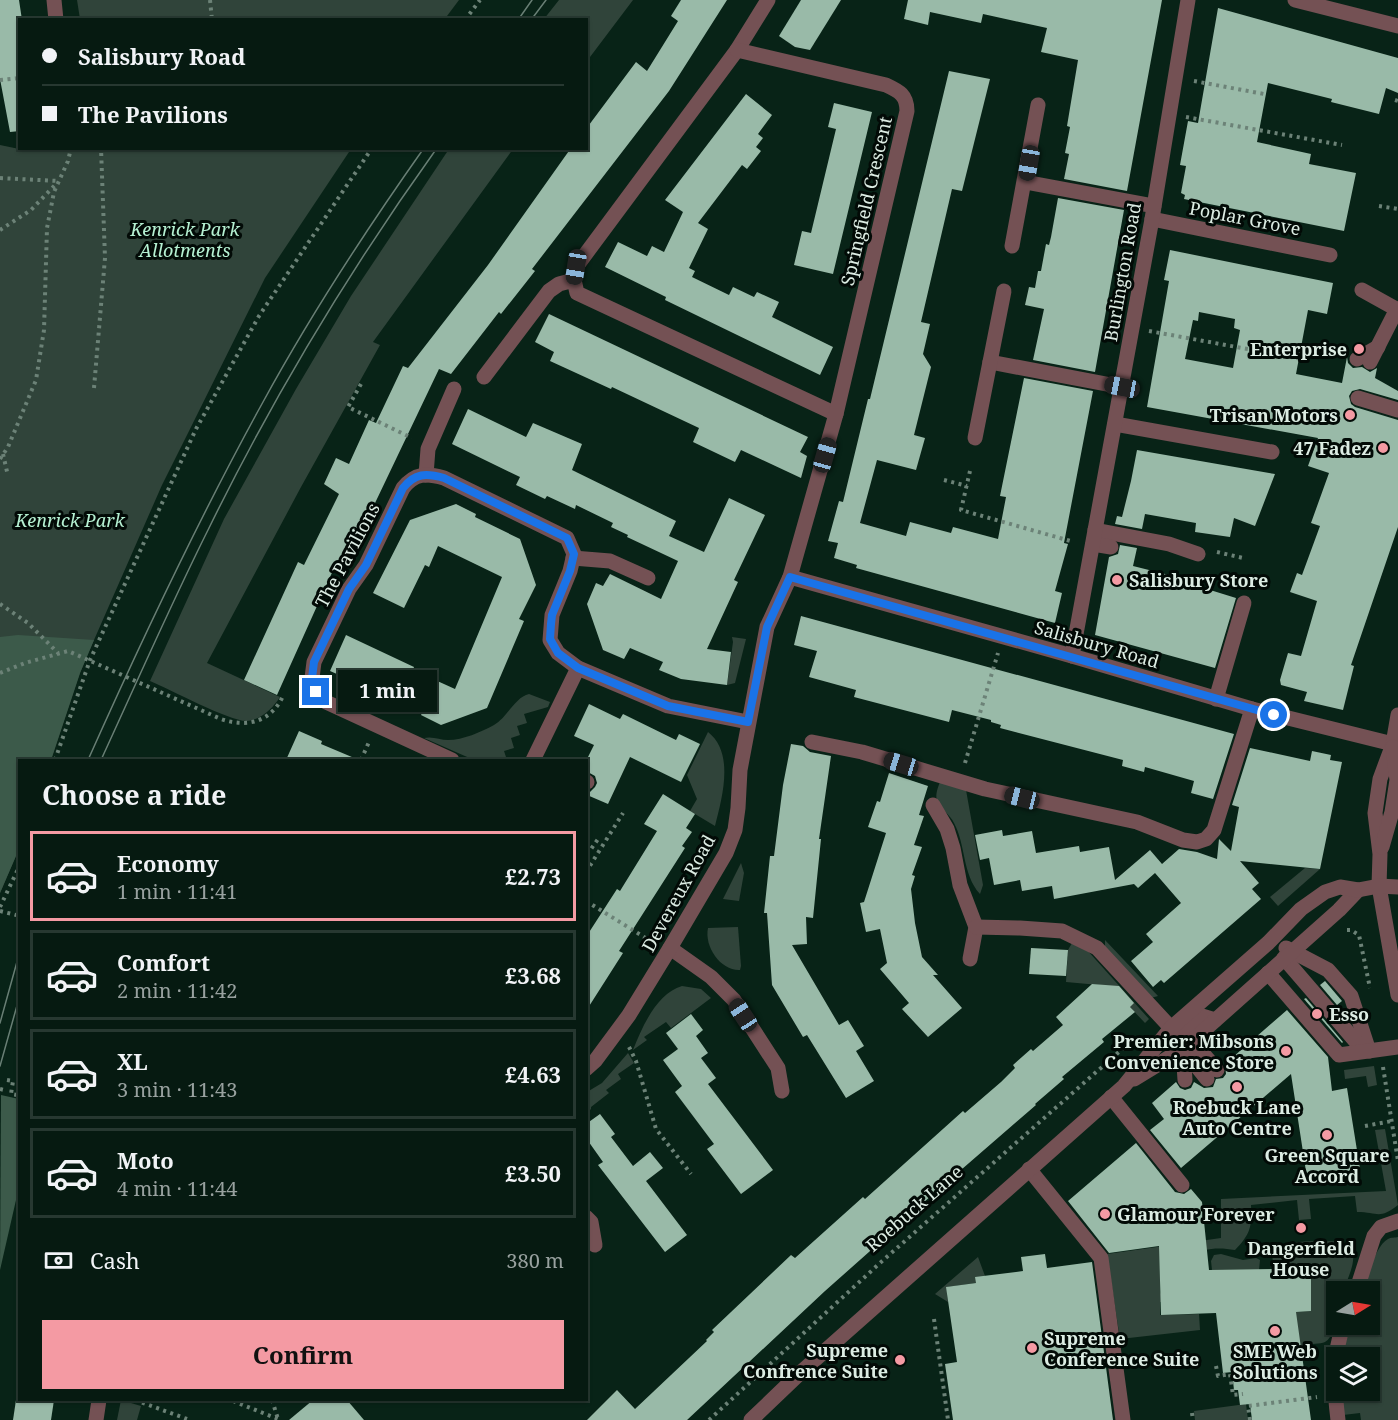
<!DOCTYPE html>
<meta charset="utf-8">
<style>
body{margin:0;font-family:"Noto Serif",serif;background:#0f231a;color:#f1f3f6;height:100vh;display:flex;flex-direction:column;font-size:22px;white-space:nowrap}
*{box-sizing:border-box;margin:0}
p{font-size:20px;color:#98a19f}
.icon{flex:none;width:33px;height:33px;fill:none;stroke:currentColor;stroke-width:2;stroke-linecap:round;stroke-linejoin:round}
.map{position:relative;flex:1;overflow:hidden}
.drawer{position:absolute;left:18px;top:759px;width:570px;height:642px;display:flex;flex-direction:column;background:#061a11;border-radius:0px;box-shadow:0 2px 4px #0004,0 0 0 2px #273831}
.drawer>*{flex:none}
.banner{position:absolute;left:18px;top:18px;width:570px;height:132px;border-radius:0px;box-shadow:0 2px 4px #0004,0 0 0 2px #273831;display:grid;align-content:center;height:132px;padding:0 24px;background:#061a11}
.needle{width:39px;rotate:79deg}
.tools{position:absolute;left:1326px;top:1281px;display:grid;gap:12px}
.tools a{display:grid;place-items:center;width:54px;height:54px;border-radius:0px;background:#061a11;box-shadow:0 2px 4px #0004,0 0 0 2px #273831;font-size:30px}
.end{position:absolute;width:27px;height:27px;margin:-14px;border:8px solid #1a73e8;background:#fff;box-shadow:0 0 0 3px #fff}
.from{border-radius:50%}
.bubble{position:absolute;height:42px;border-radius:0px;background:#061a11;box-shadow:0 2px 4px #0004,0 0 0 2px #273831;font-size:20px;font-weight:700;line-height:42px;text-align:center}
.car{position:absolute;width:18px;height:36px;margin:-18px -9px;border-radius:8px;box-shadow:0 0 4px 2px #0007;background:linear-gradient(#222 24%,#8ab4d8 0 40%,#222 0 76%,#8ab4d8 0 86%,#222 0)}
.banner b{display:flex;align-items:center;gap:21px;height:57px;font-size:22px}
.banner b+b{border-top:2px solid #273831}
.banner i{width:15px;height:15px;background:#f1f3f6}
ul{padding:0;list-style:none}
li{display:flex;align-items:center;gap:18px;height:90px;margin:0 12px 9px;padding:0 12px;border:3px solid #273831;border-radius:0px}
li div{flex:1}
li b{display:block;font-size:22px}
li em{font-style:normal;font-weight:700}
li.current{border-color:#f49aa3}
li>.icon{width:54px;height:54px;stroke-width:1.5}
h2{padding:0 24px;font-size:27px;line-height:72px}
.pay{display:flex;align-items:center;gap:15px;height:66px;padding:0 24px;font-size:22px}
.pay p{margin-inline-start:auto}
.action{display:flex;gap:12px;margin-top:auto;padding:12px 24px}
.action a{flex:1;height:69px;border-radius:0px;background:#f49aa3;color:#111;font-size:24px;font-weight:700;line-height:69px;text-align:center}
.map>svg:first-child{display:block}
.green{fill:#30443a}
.forest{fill:#3c5a4a}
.building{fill:#99baa8;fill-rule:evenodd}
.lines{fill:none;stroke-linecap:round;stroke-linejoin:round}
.path{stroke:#6c8277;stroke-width:4;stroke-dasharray:3 4.5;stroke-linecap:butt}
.minor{stroke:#745154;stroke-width:15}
.tram{stroke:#697f75;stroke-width:1.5}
.route{stroke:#1a73e8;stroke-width:8}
.poi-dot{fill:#f49aa3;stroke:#020a06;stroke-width:2}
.labels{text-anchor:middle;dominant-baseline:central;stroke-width:6;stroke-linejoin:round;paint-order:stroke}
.street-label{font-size:18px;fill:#dcece3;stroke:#020a06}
.park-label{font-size:18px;font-style:italic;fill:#b5f1d2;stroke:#020a06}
.poi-label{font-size:18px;font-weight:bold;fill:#dcece3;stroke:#020a06;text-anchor:end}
</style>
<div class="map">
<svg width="1398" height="1420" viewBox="0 0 1398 1420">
<rect width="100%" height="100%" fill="#082317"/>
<g class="green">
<path d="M77 0H459L444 20 80 19Z"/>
<path d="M559 0H633L587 61 586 20 544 19Z"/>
<path d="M0 145 24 150 28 148 351 149 265 278 189 431 162 485 94 640 80 673 51 760H20L19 849 0 893Z"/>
<path d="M449 149H513L373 342 380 345 301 487 207 663 280 697C273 708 261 720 247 721 231 722 169 689 150 681L224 519 296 389 351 296Z"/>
<path d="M732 637 746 639 735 683 727 685 733 642Z"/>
<path d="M529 694 550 702 548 707 524 714 527 723 517 726 520 735 511 738 514 748 504 751 507 760H474L424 738C433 736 440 740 448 740 463 740 481 732 494 725 507 718 515 697 529 694Z"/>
<path d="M708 732C735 753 722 798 715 826L690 811 697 799 687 775Z"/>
<path d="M940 782 966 790 983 885 980 894C962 874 966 845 954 823 950 814 940 809 937 800 935 795 938 787 940 782Z"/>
<path d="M741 863 744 873 739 901 723 899Z"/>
<path d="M1305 868 1320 869 1278 906 1270 897Z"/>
<path d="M738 927 741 966 740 970C721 971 704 947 708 928Z"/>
<path d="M1105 940 1158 996 1151 998 1105 948Z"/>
<path d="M1072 943 1087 950 1149 1019 1145 1023 1110 986 1066 982 1068 950Z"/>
<path d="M682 986 701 989 711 998 671 1028 666 1022 644 1037 647 1040 633 1050C642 1027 657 993 682 986Z"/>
<path d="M628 1053 634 1063 618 1074 621 1079 606 1090 609 1093 591 1107V1109L587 1113V1092L602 1083Z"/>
<path d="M1374 1066 1377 1085 1368 1087 1366 1076 1345 1079 1344 1070Z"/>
<path d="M1385 1129 1398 1205C1379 1220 1378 1212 1357 1212L1355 1196 1309 1199 1311 1219 1299 1220 1297 1200 1251 1205C1252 1226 1251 1234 1235 1250 1204 1244 1188 1256 1160 1268V1292L1164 1302H1160V1315L1199 1314 1200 1330 1120 1339 1107 1254 1221 1238V1199L1386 1191 1375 1130Z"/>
<path d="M1398 1237V1420H1361L1360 1413 1343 1415 1340 1391 1370 1390V1358L1342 1357 1350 1325 1370 1324V1292L1362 1291C1366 1279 1376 1245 1388 1239 1391 1237 1395 1238 1398 1237Z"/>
<path d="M1338 1241C1365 1248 1349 1274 1343 1291L1336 1292V1308L1334 1314 1336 1315C1336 1322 1333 1338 1325 1342 1320 1344 1311 1344 1305 1344L1307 1353 1302 1354 1289 1312 1311 1311V1296L1307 1289 1311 1288V1264L1273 1265 1272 1251C1288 1238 1318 1242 1338 1241Z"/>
<path d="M1221 1254 1243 1260 1256 1258 1260 1260 1259 1270H1212L1211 1261 1214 1255Z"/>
<path d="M978 1257 985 1276 976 1283 947 1287 948 1302 935 1294Z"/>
<path d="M121 1400 141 1406 137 1420H117Z"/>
<path d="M1246 1404 1248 1420H1195L1194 1411Z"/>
</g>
<g class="forest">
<path d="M18 635 94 640 80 673 51 760H20L19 849 0 893V637Z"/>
<path d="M1 1095 19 1099V1187L0 1270Z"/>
</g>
<g class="building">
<path d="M0 0H19L22 20H20V131L10 132 0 79Z"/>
<path d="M681 0H727L669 91 532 269 535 271 501 314 499 312 451 374 439 369 355 545 353 544 342 569 335 566 277 695 244 680 298 562 304 565 339 494 324 484 336 458 349 464 369 420 376 423 403 366 408 368 488 265 571 148H586V129L636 62 647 71 678 21 671 16Z"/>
<path d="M801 0H841L810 50 795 47 779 36Z"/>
<path d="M908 0H1162L1127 191 1064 179 1069 154 1065 153 1070 127 1067 126 1078 60 1041 52 1047 28 983 14 981 23 930 12 928 25 904 19Z"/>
<path d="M1218 8 1398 58V93L1386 88 1379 114 1331 102 1332 99 1268 83 1257 142 1311 154 1309 164 1356 173 1344 231 1184 199 1185 195 1181 193 1186 166 1180 165 1188 121 1198 123Z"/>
<path d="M949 71 990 79 962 191 952 189 921 322 930 324 923 354 931 367 914 435 925 438 916 470 877 460 860 523 906 536 910 522 951 533 953 527 998 539 1006 497 1000 496 1024 378 1093 391 1064 543 1068 544 1055 591 1062 593 1055 623 856 568 857 565 834 558 838 543 828 541 839 501 843 502 868 399H870Z"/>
<path d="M746 94 772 115 758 134 763 138 756 147 761 151 747 169 742 165 698 223 708 229 689 268 695 271 692 277 729 295 733 287 754 297 757 292 779 302 772 317 833 347 820 375 665 300 666 297 605 267 618 242 647 256 652 246 664 252 683 212 665 200Z"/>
<path d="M834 103 872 112 833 274 794 265 802 231 811 233 836 129 828 127Z"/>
<path d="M1058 198 1124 210 1095 372 1033 360 1044 309 1025 305 1029 287 1035 288 1038 271H1041L1046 244 1049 245 1051 237Z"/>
<path d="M1170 250 1333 283 1327 314 1308 310 1296 374 1342 383 1347 357 1348 363 1353 368 1362 367 1370 372 1377 368 1375 378 1398 391V400L1360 389 1352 391 1349 396 1351 404 1355 407 1398 420V527L1351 665 1354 666 1343 710 1304 701 1307 692 1281 685 1280 680 1288 653 1301 656 1317 601 1290 592 1297 573 1302 575 1320 526 1311 523 1329 473 1308 466 1318 438 1147 407 1169 281 1164 280ZM1199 312 1235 319 1234 328 1240 330 1233 368 1185 359 1193 320 1198 321Z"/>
<path d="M549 314 808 437 800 452 807 456 801 478 741 450 735 462 693 442 699 428 612 387 611 389 550 361 554 352 535 342Z"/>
<path d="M468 409 526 437 533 423 582 444 572 470 676 521 669 536 704 552 729 498 765 515 734 580 738 582 707 649 731 652 727 685 681 679 659 670 663 662 630 648 624 659 603 650 587 604 596 583 603 586 610 574 661 599 678 561 627 537 628 535 611 527 613 523 576 505 575 509 547 496 545 499 516 485 520 477 452 444Z"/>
<path d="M1137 450 1275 474 1255 526 1234 518 1230 537 1195 532 1196 523 1145 514 1142 529 1115 524 1117 516 1122 517 1131 481Z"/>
<path d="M456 504 476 514 475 517 520 539 536 585 519 619 524 621 487 708 441 725 421 715 424 709 355 677 353 681 330 671 346 635 414 667 413 670 455 689 502 577 438 546 429 567 425 565 404 608 373 593 410 520Z"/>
<path d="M1120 545 1137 548 1133 566 1169 575V577L1194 583V585L1236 598 1215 668 1095 635 1109 557 1118 554Z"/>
<path d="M801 616 1234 734 1213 799 1191 793 1194 781 1145 767 1144 772 1122 766 1123 760 1000 728 1001 725 991 722V720L952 710 949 722 854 697 856 690 809 677 817 651 794 645Z"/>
<path d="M589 704 620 719 623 714 676 740 679 734 700 744 681 782 630 757 608 804 587 795 595 787 597 783 595 776 586 771V761L594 745 574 736Z"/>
<path d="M299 731 322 741 321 744 359 760H286Z"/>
<path d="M791 744 803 746 810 752 831 756 819 839H821L813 918 806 917 807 944 792 945 839 1025 848 1020 864 1046 856 1051 874 1081 846 1098 807 1035 803 1037 772 985 767 913H764L770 856H774L783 785Z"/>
<path d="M1250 748 1310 761 1312 751 1331 755 1330 760 1342 762 1320 869 1240 861 1259 883 1252 889 1261 899 1164 983 1161 980 1153 987 1131 961 1153 942 1146 934 1181 903 1155 873 1138 888 1134 884 1054 899 1052 886 1022 891 1020 880 994 885 989 858 980 860 975 835 1002 830 1003 836 1032 831 1036 853 1079 846 1080 852 1109 847 1115 880 1150 850 1162 864 1179 849 1197 852 1217 859 1219 839 1231 851 1239 807 1232 805Z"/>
<path d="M889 773 928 786 919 815 924 816 914 845 922 847 912 875 915 876 911 889 915 923 922 957 938 975H933L962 1008 928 1037 902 1009 909 1003 880 969 887 963 880 929 866 932 860 903 864 902 886 833 868 827 877 801 880 802Z"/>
<path d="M663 794 695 814 686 828 692 832 682 846 685 848 619 951 623 953 586 1011V937L617 889 620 891 657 831 644 824Z"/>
<path d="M1031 948 1068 950 1066 976 1029 974Z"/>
<path d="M1325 981 1342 1001 1337 1005 1320 985Z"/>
<path d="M1092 984 1119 986 1134 1003 1130 1007 1135 1012 1102 1039 1104 1042 1062 1077 1064 1079 1035 1104 1036 1105 886 1235 887 1236 825 1291 687 1420H587L617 1390 635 1409 707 1341 706 1340 714 1332 712 1330 791 1255 795 1258 863 1197 865 1199 963 1111 965 1113 1001 1082 1015 1068 1013 1065 1031 1049 1033 1051 1063 1025 1056 1017Z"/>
<path d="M1306 998 1343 1042 1342 1043 1304 999Z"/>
<path d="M1287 1010 1328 1057 1332 1091 1347 1088 1360 1169 1307 1178 1291 1074 1181 1168 1150 1130 1164 1119 1152 1103 1176 1082 1180 1088 1185 1090 1191 1088 1194 1082 1204 1088 1213 1087 1216 1079 1223 1078 1226 1074 1225 1064Z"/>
<path d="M691 1014 703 1030 696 1036 708 1053 701 1058 716 1078 708 1084 773 1170 741 1194 707 1149 714 1144 675 1092 682 1086 663 1060 678 1049 666 1033Z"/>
<path d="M600 1114 615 1134 611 1137 633 1166 650 1152 663 1168 646 1181 687 1235 665 1252 598 1165 603 1162 586 1138V1124Z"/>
<path d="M1136 1143 1175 1192 1184 1194 1191 1189 1202 1202 1209 1270 1273 1269V1265L1311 1264V1311L1296 1312 1311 1420H1252L1250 1404 1240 1405 1238 1390H1234L1232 1372 1223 1373 1216 1313 1161 1315 1159 1246 1109 1253 1068 1201Z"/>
<path d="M1045 1254 1047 1268 1092 1262 1113 1420H953L945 1364 957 1362 946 1287 976 1283 975 1277 1023 1271 1021 1257Z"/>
<path d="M16 1400H54L51 1420H13Z"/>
<path d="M313 1400H347L364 1420H289Z"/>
</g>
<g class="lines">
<g class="path">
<path d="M210 0 212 20"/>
<path d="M465 20 480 0"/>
<path d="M0 80 20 78"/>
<path d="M1194 81 1264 94"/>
<path d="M1395 100 1398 101"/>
<path d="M1186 117 1342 145"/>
<path d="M0 178 59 181"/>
<path d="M1379 206 1398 209"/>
<path d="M0 230 31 210 56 184"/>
<path d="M1149 331 1302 359"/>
<path d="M361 384 348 407 412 438"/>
<path d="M94 388 105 258 101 148"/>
<path d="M3 454 8 476"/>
<path d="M0 459 8 447 36 380 44 330 47 228 54 192 68 161 71 148"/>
<path d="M970 471 961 510 1074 542"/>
<path d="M944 480 967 486"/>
<path d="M1217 552 1243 558"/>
<path d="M0 604 28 623 58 653"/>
<path d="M0 673 25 663 68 651 221 719C247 728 271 722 283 696"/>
<path d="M55 760 90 660 196 429 259 316 372 148"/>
<path d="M361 760 369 742"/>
<path d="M965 763 998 653"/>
<path d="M586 851 589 852 598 839"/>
<path d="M586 872 623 813"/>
<path d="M586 901 652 942"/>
<path d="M0 907 20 865"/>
<path d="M0 911 20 916"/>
<path d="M1347 930H1351L1359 935 1370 988"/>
<path d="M629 1047 636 1061 656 1129 691 1174"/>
<path d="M1383 1067 1398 1161"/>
<path d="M7 1080 13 1081 11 1094 17 1095 20 1088"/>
<path d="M0 1089 4 1090"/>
<path d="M1365 1126 1392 1121"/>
<path d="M934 1319 948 1420"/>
<path d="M1216 1366 1218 1376 1230 1374 1233 1395 1243 1394"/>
<path d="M135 1400 187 1419"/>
<path d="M272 1400 278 1419"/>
<path d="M233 1401 278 1419"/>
<path d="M1192 1413 1193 1420"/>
<path d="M709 1420 880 1263 1137 1036"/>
<path d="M1250 1420 1248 1406 1317 1397"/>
</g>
<g class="minor">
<path d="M54 0 56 20"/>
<path d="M768 0 737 50 576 267 574 280 577 293 836 414"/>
<path d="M1295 0 1398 26"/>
<path d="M1025 182 1154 206"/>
<path d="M1152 219 1330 255"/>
<path d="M1012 246 1038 105"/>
<path d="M1362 290 1398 310"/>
<path d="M1357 359 1378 347"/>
<path d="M990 362 1122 387"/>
<path d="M1370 362 1397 309"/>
<path d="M484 377 549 291 559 284 574 280"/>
<path d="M1358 398 1398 410"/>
<path d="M1115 424 1272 452"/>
<path d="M975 438 1004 291"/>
<path d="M426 475 428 449 454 389"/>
<path d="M1095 530 1169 544 1198 554"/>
<path d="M1093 544 1111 547"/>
<path d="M573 558 610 561 648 578"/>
<path d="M790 577 1072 656 1252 709 1393 744"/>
<path d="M1072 656 1152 219 1188 0"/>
<path d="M1216 699 1244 603"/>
<path d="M1398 715 1393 744 1380 779 1375 813 1380 854 1379 886 1398 995"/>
<path d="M812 742 862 752 985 789 1137 822 1183 840 1197 842 1206 839 1214 830 1252 709"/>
<path d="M452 760 326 702 316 692 312 678 314 662 349 589 366 565 403 488C415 473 426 473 444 478L567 538 574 554 570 571 552 615 550 640 558 653 578 668 668 706 748 722"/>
<path d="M533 760 578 668"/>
<path d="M586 782H587"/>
<path d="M933 805 947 829 953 848 960 885 976 927 970 959"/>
<path d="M1382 847 1392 812 1397 780 1393 747"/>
<path d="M976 927 1020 928 1062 931 1097 948 1171 1028 1183 1049 1207 1079"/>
<path d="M670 948 711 977 734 1000 778 1068 782 1091"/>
<path d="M1286 948 1328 970 1351 996 1369 1051"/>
<path d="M1284 958 1364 1051"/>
<path d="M1268 973 1339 1055 1398 1047"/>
<path d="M1171 1028 1183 1033 1202 1016 1215 1020"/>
<path d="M1192 1041 1217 1070"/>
<path d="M1183 1049 1185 1080"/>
<path d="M586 1069 595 1061 629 1015 670 948 726 853 735 830 738 808 740 770 767 627 790 577 836 414 907 111C907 95 899 91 886 85L737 50"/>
<path d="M1134 1079 1183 1049 1339 910 1358 890"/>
<path d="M1111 1097 1182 1185"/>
<path d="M1029 1169 1101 1258 1123 1420"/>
<path d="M586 1217 591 1222 595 1245"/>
<path d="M1356 1292 1374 1236 1381 1227 1398 1221"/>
<path d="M96 1420 99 1400"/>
<path d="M751 1420 800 1373 1124 1086 1171 1028 1268 943 1301 909 1325 892 1340 887 1358 890 1379 886 1398 887"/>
<path d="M1338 1420C1334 1388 1332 1355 1344 1324"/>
</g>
<g class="tram">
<path d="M518 20 532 0"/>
<path d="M531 20 546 0"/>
<path d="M88 760C142 639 199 518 263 402 311 314 366 230 424 148"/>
<path d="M101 760C136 684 170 606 208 530 273 397 351 268 437 148"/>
<path d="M0 1023 20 951"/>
<path d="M0 1066 20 995"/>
</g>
</g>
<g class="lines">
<path class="route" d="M316 692 312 678 314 662 349 589 366 565 403 488C415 473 426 473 444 478L567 538 574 554 570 571 552 615 551 624 550 639 558 653 578 668 668 706 748 722 767 627 790 577 1274 715"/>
</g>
<g class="poi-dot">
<circle cx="1359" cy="349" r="6"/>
<circle cx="1350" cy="415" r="6"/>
<circle cx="1383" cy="448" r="6"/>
<circle cx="1117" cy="580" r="6"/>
<circle cx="1317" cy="1014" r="6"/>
<circle cx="1286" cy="1051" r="6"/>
<circle cx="1237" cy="1087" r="6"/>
<circle cx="1327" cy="1135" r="6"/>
<circle cx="1105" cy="1214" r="6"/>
<circle cx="1301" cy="1228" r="6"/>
<circle cx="1275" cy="1331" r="6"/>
<circle cx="1032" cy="1348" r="6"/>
<circle cx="900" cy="1360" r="6"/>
</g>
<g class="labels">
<g class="street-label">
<text transform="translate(866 201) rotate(-77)">Springfield Crescent</text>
<text transform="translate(1245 218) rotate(11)">Poplar Grove</text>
<text transform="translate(1122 272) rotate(-80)">Burlington Road</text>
<text transform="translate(347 555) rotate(-62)">The Pavilions</text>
<text transform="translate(1097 644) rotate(16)">Salisbury Road</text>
<text transform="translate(678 893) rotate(-61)">Devereux Road</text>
<text transform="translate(914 1208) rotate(-41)">Roebuck Lane</text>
</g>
<g class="park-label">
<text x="185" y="229">Kenrick Park<tspan x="185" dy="21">Allotments</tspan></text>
<text x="70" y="520">Kenrick Park</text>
</g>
<g class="poi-label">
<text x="1347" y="349">Enterprise</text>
<text x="1338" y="415">Trisan Motors</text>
<text x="1371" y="448">47 Fadez</text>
<text x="1129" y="580" text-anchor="start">Salisbury Store</text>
<text x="1329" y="1014" text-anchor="start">Esso</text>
<text x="1274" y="1041">Premier: Mibsons<tspan x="1274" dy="21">Convenience Store</tspan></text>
<text x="1237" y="1107" text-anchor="middle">Roebuck Lane<tspan x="1237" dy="21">Auto Centre</tspan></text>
<text x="1327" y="1155" text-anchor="middle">Green Square<tspan x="1327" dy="21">Accord</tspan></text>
<text x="1117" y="1214" text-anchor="start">Glamour Forever</text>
<text x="1301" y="1248" text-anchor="middle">Dangerfield<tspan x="1301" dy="21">House</tspan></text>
<text x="1044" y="1338" text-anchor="start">Supreme<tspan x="1044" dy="21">Conference Suite</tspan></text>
<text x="888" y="1350">Supreme<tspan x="888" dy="21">Confrence Suite</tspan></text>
<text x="1275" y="1351" text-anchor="middle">SME Web<tspan x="1275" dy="21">Solutions</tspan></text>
</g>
</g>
</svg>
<div class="tools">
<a><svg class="needle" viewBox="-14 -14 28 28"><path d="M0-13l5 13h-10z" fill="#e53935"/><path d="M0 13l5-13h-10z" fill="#98a19f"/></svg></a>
<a><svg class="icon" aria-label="layers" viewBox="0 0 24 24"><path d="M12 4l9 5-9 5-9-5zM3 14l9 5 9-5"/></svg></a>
</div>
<i class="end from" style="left:1274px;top:715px"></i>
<i class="end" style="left:316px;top:692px"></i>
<div class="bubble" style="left:338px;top:670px;width:99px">1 min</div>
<i class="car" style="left:1029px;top:163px;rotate:190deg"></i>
<i class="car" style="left:576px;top:267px;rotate:189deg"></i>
<i class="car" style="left:1122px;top:387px;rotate:281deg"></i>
<i class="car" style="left:825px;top:455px;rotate:16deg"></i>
<i class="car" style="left:901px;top:764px;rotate:287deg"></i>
<i class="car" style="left:1022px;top:798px;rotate:284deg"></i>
<i class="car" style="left:743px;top:1015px;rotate:327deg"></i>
<div class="banner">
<b><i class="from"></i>Salisbury Road</b>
<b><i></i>The Pavilions</b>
</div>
<section class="drawer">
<h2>Choose a ride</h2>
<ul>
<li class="current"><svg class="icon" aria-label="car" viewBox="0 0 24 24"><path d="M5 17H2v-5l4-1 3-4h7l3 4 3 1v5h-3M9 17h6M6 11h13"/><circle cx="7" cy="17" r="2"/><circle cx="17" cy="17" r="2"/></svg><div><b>Economy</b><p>1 min · 11:41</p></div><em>£2.73</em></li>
<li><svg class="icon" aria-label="car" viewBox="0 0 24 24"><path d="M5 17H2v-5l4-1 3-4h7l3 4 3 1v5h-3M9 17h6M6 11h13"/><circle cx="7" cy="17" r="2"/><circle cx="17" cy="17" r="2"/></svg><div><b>Comfort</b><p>2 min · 11:42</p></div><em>£3.68</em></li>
<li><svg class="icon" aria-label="car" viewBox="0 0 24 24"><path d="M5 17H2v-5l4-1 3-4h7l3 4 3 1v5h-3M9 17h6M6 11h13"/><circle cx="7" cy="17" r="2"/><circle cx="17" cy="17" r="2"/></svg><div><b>XL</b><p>3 min · 11:43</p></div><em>£4.63</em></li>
<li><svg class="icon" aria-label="car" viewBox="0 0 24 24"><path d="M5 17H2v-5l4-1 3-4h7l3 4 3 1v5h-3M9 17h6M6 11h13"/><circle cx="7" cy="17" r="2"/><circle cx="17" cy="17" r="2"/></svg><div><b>Moto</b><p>4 min · 11:44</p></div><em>£3.50</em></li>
</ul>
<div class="pay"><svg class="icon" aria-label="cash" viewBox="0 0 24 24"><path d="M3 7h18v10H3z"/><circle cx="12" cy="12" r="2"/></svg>Cash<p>380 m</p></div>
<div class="action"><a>Confirm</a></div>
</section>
</div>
